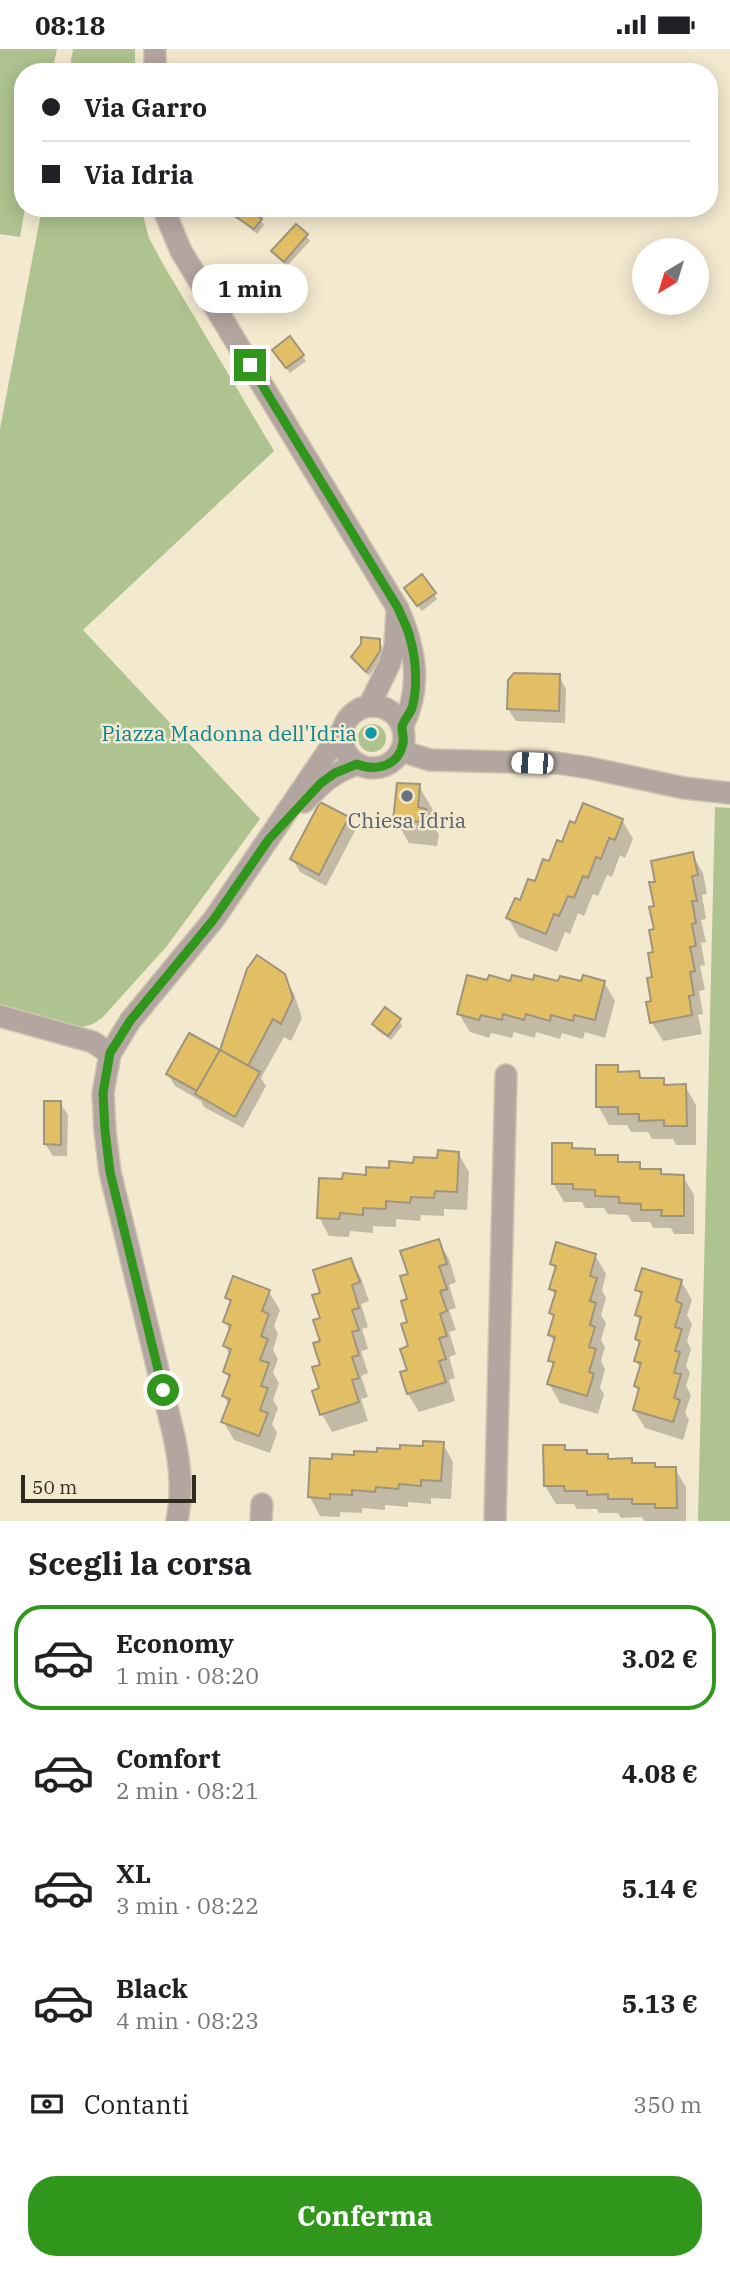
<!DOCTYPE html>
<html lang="it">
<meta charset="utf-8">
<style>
body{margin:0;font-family:"IBM Plex Serif",serif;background:#f2f2f2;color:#202124;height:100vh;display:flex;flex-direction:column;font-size:26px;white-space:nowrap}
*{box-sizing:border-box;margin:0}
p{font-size:23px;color:#757577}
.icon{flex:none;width:38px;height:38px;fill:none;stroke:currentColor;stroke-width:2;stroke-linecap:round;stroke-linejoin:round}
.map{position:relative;height:1472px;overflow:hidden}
.details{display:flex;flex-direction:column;background:#fff;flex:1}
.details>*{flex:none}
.hud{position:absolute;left:14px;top:14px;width:704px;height:154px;border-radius:28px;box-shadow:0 4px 18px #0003;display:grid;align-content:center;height:154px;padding:0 28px;background:#fff}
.needle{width:46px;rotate:218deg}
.tools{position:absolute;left:632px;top:189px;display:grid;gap:14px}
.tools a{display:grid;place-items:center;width:77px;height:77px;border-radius:50%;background:#fff;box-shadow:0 4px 18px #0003;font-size:35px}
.scale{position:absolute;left:21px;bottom:18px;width:175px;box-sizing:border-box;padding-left:7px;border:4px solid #2e2a20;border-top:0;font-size:19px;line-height:24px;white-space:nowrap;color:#2e2a20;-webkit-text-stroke:5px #f3e9cf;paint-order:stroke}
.end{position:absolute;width:32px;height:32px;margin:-16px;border:9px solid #30961c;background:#fff;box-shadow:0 0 0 4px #fff}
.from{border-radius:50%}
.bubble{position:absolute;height:49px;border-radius:24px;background:#fff;box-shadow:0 4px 18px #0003;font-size:23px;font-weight:800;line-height:49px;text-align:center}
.car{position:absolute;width:21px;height:42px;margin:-21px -10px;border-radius:9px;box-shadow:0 0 5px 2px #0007;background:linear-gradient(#fff 24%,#345 0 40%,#fff 0 76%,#345 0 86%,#fff 0)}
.hud b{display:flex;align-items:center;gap:24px;height:66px;font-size:26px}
.hud b+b{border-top:2px solid #e0e0e0}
.hud i{width:18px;height:18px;background:#202124}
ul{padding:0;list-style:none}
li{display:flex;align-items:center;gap:21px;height:105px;margin:0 14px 10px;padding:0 14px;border:4px solid transparent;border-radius:28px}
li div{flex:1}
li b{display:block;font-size:26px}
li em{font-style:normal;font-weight:800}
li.current{border-color:#30961c}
li>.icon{width:63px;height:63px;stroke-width:1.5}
h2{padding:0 28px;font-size:32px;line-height:84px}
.pay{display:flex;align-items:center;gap:18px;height:77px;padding:0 28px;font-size:26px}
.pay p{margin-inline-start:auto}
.cta{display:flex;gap:14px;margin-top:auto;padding:14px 28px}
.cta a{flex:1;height:80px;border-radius:28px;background:#30961c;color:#fff;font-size:28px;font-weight:800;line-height:80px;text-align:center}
.status{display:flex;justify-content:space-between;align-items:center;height:49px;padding:0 35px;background:#fff;direction:ltr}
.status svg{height:19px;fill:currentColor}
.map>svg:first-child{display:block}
.green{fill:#aec38f}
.shadow{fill:#0003}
.building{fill:#e2bf64;stroke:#9f957d;stroke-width:2}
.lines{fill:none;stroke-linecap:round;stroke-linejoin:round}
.minor-casing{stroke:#d0c7b0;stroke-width:24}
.minor{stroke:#b3a6a1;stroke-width:21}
.route{stroke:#30961c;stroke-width:9}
.culture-dot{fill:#0f9aa8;stroke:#f3e9cf;stroke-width:2.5}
.worship-dot{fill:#6b7280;stroke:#f3e9cf;stroke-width:2.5}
.labels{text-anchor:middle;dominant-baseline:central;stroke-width:5;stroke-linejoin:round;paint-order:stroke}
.culture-label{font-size:21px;fill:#0d838f;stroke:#f3e9cf;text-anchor:end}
.worship-label{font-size:21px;fill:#5b616d;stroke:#f3e9cf}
</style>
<div class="status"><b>08:18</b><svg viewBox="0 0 49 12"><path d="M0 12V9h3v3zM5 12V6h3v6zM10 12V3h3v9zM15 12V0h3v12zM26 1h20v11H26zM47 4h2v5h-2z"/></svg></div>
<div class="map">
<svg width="730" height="1472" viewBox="0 0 730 1472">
<rect width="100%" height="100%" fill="#f3e9cf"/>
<g class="green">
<path d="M0 0H57L52 23H23V159H25L20 188 0 185Z"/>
<path d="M73 0H135V23H69Z"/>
<path d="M42 159H141L149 189 163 215 274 402 83 581 260 770 167 897 102 969 93 975 83 978 0 959V380Z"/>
<circle cx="372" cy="689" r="14"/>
<path d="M715 758 730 759V1472H698Z"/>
</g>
<g class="shadow">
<path d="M238 168 260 171 264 176 257 185 242 173Z"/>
<path d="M306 186 310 192 287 217 277 208 273 203Z"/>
<path d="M277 307H302L306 312 290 324Z"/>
<path d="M409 545H434L437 550 422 562Z"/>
<path d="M379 592 382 597V608L369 627 353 608Z"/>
<path d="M559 627 566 640 565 674 516 672 508 660Z"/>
<path d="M419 737 433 761 432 774 439 786 437 797 409 794 395 770Z"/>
<path d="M348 769 355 782 326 837 300 823 292 810Z"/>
<path d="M622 771 633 790 625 809 620 806 612 828 607 826 598 847 593 845 584 867 578 864 570 885 565 883 557 903 519 888 508 869 563 795Z"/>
<path d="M692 805 703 824 707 845 702 846 706 870 701 871 706 893 701 894 705 916 700 917 705 941 699 942 703 965 698 966 702 985 663 992 652 974 648 955 653 953 657 834Z"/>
<path d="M283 926 294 945 302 969 291 992 284 988 261 1029 266 1037 243 1079 204 1058 201 1052 175 1037 168 1025 225 1006Z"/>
<path d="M604 933 615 952 605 989 585 983 583 990 562 984 560 990 536 983 535 989 514 983 512 989 491 984 489 989 470 983 459 965 489 934Z"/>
<path d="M399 971 402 977 391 991 377 981 374 975Z"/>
<path d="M617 1018 621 1024H638L642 1031H663L667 1037H685L696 1056V1096H676L673 1090H652L648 1083H631L627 1076H609L598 1057Z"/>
<path d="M60 1054 68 1066 67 1107H53L45 1095Z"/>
<path d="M571 1096 574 1101H594L597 1108H617L621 1115H639L643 1121 660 1122 663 1127H683L694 1146V1185H674L671 1179H653L650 1173H632L628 1166 608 1165 604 1159H585L582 1153H564L553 1134Z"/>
<path d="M458 1104 469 1123 467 1161 444 1160V1167L421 1166 420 1172 396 1170V1178L373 1177V1184L350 1182 349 1188 329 1187 319 1168 344 1132 439 1111Z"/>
<path d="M438 1192 449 1210 456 1233 449 1236 456 1259 449 1261 456 1281 449 1283 456 1305 449 1308 455 1329 449 1331 455 1352 419 1363 408 1345 402 1324 409 1322 410 1226Z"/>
<path d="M595 1206 606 1225 602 1241 606 1249 601 1266 606 1274 601 1291 605 1298 601 1312 605 1320 600 1339 604 1345 598 1365 560 1354 549 1335 554 1318 550 1311 555 1295 550 1286 555 1270 551 1264 556 1248 551 1240 556 1223 552 1215Z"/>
<path d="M351 1211 361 1229 369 1252 361 1255 368 1278 362 1280 368 1300 361 1302 368 1324 361 1327 368 1348 361 1350 368 1372 332 1383 322 1365V1245Z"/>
<path d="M681 1232 692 1251 687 1266 692 1275 687 1292 691 1300 686 1317 690 1324 686 1337 691 1346 685 1364 689 1371 683 1391 645 1379 634 1361 639 1344 636 1337 641 1320 636 1312 640 1297 636 1290 641 1274 637 1266 642 1249 637 1240Z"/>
<path d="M269 1243 280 1261 274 1277 278 1285 273 1301 278 1310 273 1324 279 1334 273 1351 278 1359 272 1375 277 1384 270 1404 234 1391 223 1372 229 1356 224 1347 230 1331 225 1323 230 1307 225 1297 230 1282 225 1273 231 1256 227 1248Z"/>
<path d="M443 1395 453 1413 451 1450 431 1449V1455L408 1453V1458L385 1456V1461L362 1459V1464L340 1463V1468L320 1467 310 1448 333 1412 424 1399Z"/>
<path d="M564 1398 567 1403H586L588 1407H607L610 1411H631L634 1416 656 1420H675L686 1438V1472H644L642 1468 621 1469 618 1464H599L597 1460H577L574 1455H556L545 1437Z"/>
</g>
<g class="building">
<path d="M243 159H247L262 170 254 180 236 168Z"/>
<path d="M296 175 308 185 284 213 271 202Z"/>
<path d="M290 287 304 306 286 319 272 301Z"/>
<path d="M422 525 436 544 417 557 404 539Z"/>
<path d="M361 588 380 590V602L366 623 351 608 361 595Z"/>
<path d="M514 624 560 625 559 662 507 660 508 631Z"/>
<path d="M397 734 420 735 418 758 426 760 424 773 393 771Z"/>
<path d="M320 753 349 768 319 826 290 810Z"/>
<path d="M583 754 623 770 615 791 609 789 601 810 596 808 588 829 583 827 574 849 568 847 559 867 554 865 546 885 506 869 515 849 520 851 528 830 535 832 543 810 549 812 557 791 562 793 570 772 575 774Z"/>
<path d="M693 803 698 826 692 827 697 852H692L696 874 692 875 696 897 690 898 695 922 690 923 694 946 689 947 692 966 650 974 646 953 651 952 647 929 652 928 648 904 653 903 649 881 654 880 649 858 654 857 649 833H655L651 812Z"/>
<path d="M257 906 285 925 293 949 281 975 273 970 248 1017 220 1001 247 920Z"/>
<path d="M467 926 487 931 489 926 510 932 512 926 533 931 534 926 558 932 560 927 581 932 583 926 605 932 595 971 574 966 573 972 551 966 550 972 526 965 524 971 503 965 502 971 481 966 479 971 457 965Z"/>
<path d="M385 958 401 970 388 987 372 975Z"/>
<path d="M189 984 220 1001 197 1042 166 1025Z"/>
<path d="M220 1001 260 1023 235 1068 195 1045Z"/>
<path d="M596 1016H618V1023L639 1022 640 1029H664V1036L686 1035 687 1077H664V1071L639 1072V1065H618V1058H596Z"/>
<path d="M44 1052H61V1096L44 1095Z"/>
<path d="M552 1094H572V1099L595 1100V1106H618V1113H640V1120H661V1125L684 1126V1167H661L662 1161H641V1155L619 1154V1148L595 1147V1141L573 1140V1135H552Z"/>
<path d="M438 1101 459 1103 457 1143 435 1142 434 1149 411 1148 410 1154 386 1152V1160L363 1159V1166L340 1164 339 1170 317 1169 319 1129 342 1130 343 1124 366 1126V1118L389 1119V1112L413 1114 414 1108 437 1109Z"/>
<path d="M439 1190 447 1215 439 1217 447 1240 440 1242 447 1262 440 1265 447 1287 439 1289 446 1310 439 1312 446 1333 407 1345 400 1323 407 1321 400 1300 408 1297 401 1275 407 1273 401 1252 407 1250 400 1227 408 1225 400 1202Z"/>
<path d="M556 1193 596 1205 590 1227 597 1229 590 1252 596 1254 590 1276 595 1278 589 1298 596 1300 589 1323 594 1325 587 1347 547 1335 554 1313 548 1312 555 1288 548 1286 554 1266 549 1264 556 1242 549 1240 556 1217 550 1215Z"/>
<path d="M351 1209 360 1233 352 1236 359 1259 352 1261 359 1281 352 1283 359 1306 352 1308 359 1329 352 1331 359 1353 320 1366 312 1342 319 1339 312 1318 320 1316 313 1294 320 1292 313 1271 320 1269 312 1246 320 1244 313 1221Z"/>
<path d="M642 1219 682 1231 676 1252 682 1255 675 1278 682 1280 675 1302 680 1303 674 1324 681 1325 674 1349 680 1351 673 1373 633 1361 639 1339 634 1337 641 1314 634 1312 640 1292 635 1290 641 1268 635 1266 642 1243 635 1241Z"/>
<path d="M233 1227 270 1241 262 1262 269 1265 261 1287 268 1290 260 1311 269 1314 261 1337 268 1339 260 1361 268 1364 259 1387 221 1373 230 1350 222 1347 230 1326 223 1323 231 1300 223 1297 231 1276 223 1273 231 1251 225 1249Z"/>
<path d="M423 1392 444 1393 441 1432 421 1431V1437L399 1435 398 1440 376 1438 375 1443 352 1441V1446L330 1445V1450L308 1448 310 1409 332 1410V1405L354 1406V1402L377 1403V1399L400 1400V1396L423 1397Z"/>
<path d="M543 1396H565V1401H587V1405H608V1410L632 1409V1414H655V1418H676L677 1459H655V1455H632V1450H608V1445L587 1446V1442H565L564 1437H544Z"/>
</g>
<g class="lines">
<defs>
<g id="minor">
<path d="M155 23V0"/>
<path d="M163 159 181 202 398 560C415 599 423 638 402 678"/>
<path d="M369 657 389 616 395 597 397 562"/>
<circle cx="373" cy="688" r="31"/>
<path d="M401 702 430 711 557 714 590 719 684 739 730 744"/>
<path d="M304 753C323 733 331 725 357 715"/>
<path d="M0 967 93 993 110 1005"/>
<path d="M177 1472C183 1442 180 1416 174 1387L110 1123 105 1082 103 1044 110 1005 130 972 214 870 343 680"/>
<path d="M261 1472 262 1455"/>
<path d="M495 1472 506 1026"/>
</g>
</defs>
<use href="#minor" class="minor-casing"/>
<use href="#minor" class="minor"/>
</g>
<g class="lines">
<path class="route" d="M163 1341 110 1123 105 1082 103 1044 110 1004 130 972 214 870 269 790 321 734 335 724 357 715C376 723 399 717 403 694 404 689 402 683 402 678 403 672 410 665 412 659 418 639 416 609 410 589 408 579 402 569 398 559L250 316"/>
</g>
<circle class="culture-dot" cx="371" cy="684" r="7"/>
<circle class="worship-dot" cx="407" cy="747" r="7"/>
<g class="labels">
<g class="culture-label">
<text x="357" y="684">Piazza Madonna dell'Idria</text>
</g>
<g class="worship-label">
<text x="407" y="771">Chiesa Idria</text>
</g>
</g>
</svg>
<div class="tools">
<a><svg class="needle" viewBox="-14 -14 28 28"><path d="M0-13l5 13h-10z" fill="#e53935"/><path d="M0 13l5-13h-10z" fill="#757577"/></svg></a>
</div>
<div class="scale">50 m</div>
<i class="end from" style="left:163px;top:1341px"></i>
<i class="end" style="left:250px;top:316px"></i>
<div class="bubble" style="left:192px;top:215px;width:116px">1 min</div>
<i class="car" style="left:532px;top:714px;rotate:272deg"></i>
<div class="hud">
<b><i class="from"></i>Via Garro</b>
<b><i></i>Via Idria</b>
</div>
</div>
<section class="details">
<h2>Scegli la corsa</h2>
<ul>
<li class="current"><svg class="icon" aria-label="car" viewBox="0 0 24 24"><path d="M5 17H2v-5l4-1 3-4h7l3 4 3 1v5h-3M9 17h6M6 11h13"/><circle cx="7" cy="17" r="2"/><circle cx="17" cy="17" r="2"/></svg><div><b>Economy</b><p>1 min · 08:20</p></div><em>3.02 €</em></li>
<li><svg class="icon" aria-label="car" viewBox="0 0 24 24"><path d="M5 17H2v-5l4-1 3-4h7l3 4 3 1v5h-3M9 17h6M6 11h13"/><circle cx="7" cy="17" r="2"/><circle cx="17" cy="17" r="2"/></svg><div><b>Comfort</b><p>2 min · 08:21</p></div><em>4.08 €</em></li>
<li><svg class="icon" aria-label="car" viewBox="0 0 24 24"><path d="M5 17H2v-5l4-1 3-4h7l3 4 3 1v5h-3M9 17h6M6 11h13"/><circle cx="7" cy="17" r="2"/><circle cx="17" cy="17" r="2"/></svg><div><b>XL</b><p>3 min · 08:22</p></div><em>5.14 €</em></li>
<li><svg class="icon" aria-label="car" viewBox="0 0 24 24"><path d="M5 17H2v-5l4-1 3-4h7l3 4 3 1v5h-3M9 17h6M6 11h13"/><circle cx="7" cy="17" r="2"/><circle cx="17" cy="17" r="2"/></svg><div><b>Black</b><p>4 min · 08:23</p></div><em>5.13 €</em></li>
</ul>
<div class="pay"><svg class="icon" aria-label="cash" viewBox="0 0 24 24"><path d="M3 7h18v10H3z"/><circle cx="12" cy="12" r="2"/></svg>Contanti<p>350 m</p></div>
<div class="cta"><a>Conferma</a></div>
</section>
